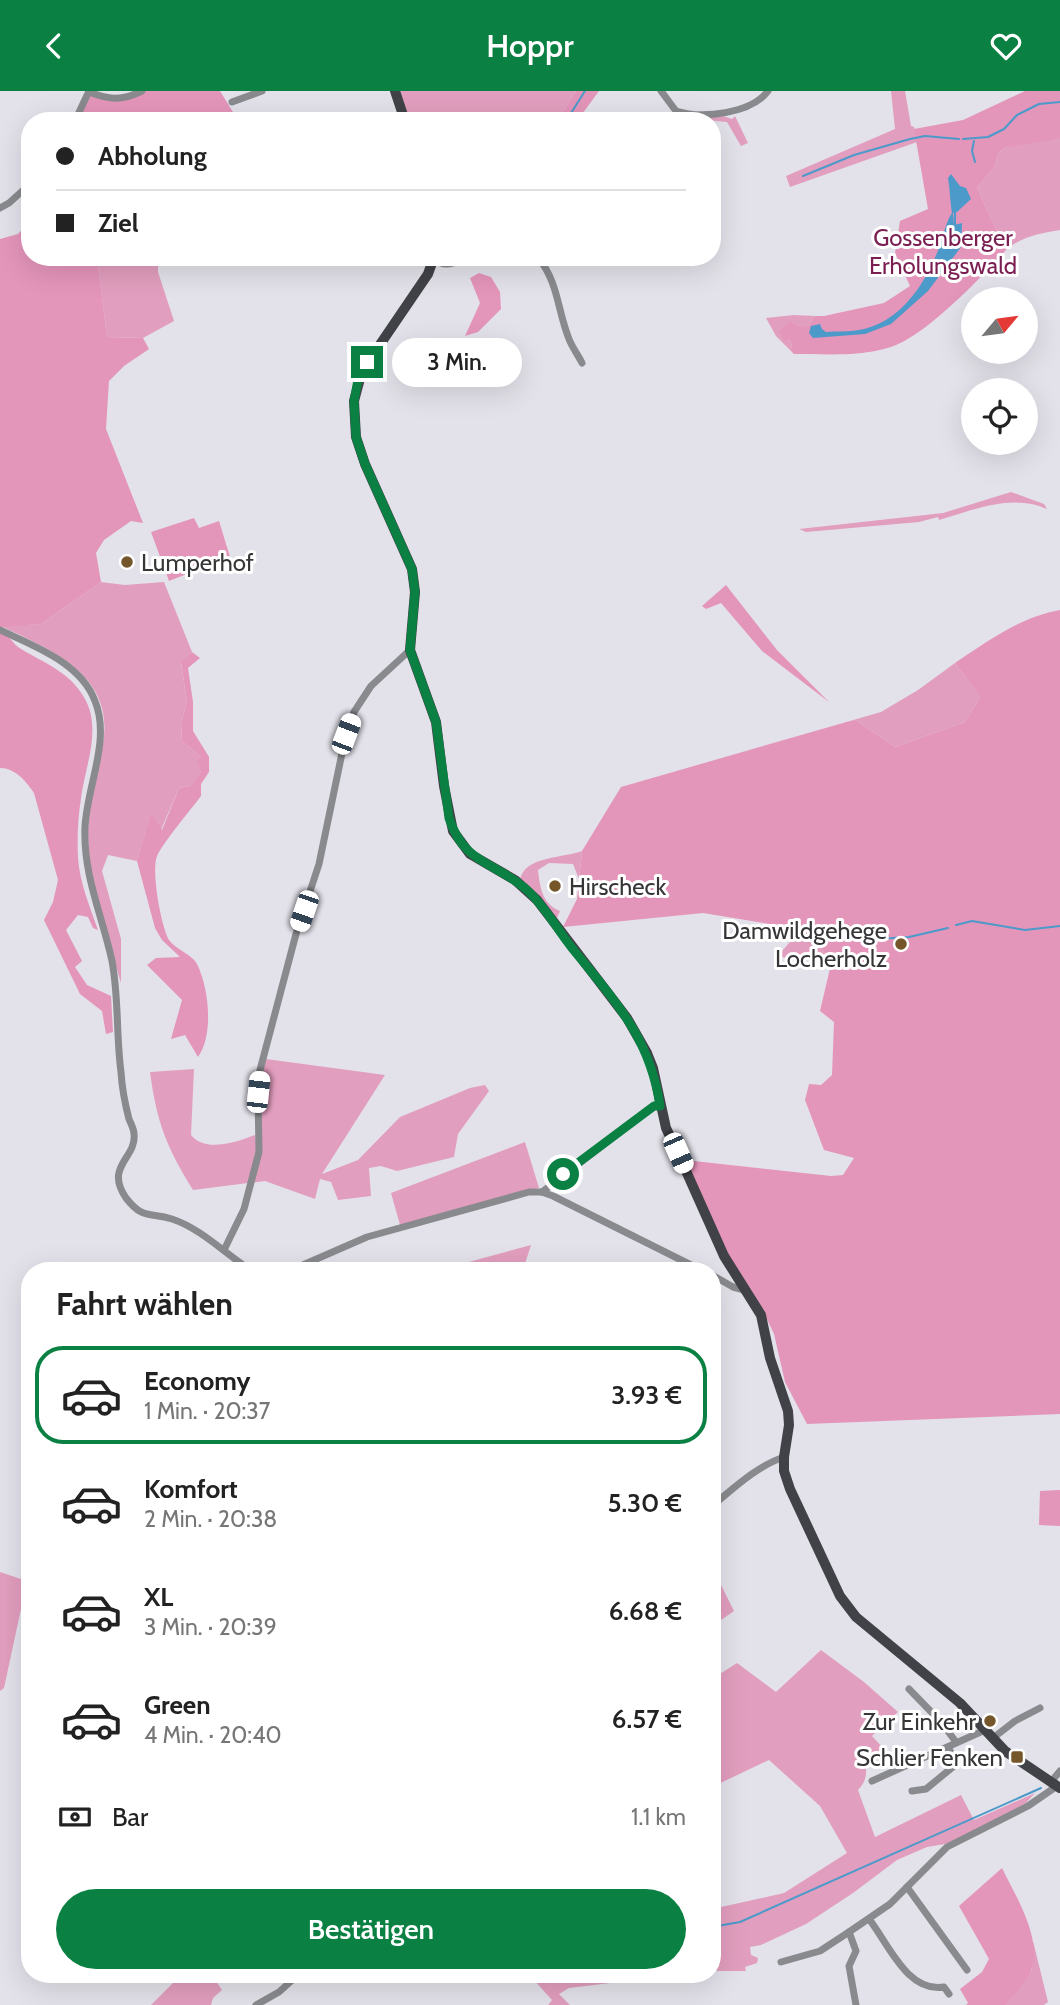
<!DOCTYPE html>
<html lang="de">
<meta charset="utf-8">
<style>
body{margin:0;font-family:Cabin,sans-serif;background:#f6f6f6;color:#222;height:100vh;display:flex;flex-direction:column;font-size:26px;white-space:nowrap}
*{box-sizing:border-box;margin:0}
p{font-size:23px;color:#767676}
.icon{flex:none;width:38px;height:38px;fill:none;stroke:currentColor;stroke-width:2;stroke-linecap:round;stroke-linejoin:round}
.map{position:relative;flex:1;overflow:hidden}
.side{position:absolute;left:21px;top:1171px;width:700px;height:721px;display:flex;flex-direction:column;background:#fff;border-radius:28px;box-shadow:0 7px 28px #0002}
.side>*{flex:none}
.hud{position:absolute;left:21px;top:21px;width:700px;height:154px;border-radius:28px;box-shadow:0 7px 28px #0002;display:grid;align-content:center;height:154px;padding:0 35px;background:#fff}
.needle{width:46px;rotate:61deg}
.controls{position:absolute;left:961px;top:196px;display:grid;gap:14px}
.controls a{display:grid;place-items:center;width:77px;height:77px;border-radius:50%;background:#fff;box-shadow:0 7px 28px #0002;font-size:35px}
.end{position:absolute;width:32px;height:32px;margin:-16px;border:9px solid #0b8043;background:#fff;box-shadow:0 0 0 4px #fff}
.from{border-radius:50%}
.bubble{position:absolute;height:49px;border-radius:24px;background:#fff;box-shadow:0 7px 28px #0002;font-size:23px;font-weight:600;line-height:49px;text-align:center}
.car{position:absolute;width:21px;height:42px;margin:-21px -10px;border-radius:9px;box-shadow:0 0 5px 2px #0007;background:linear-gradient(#fff 24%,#345 0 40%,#fff 0 76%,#345 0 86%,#fff 0)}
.hud b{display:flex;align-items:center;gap:24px;height:66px;font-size:26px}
.hud b+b{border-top:2px solid #e0e0e0}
.hud i{width:18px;height:18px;background:#222}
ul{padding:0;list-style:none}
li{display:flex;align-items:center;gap:21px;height:98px;margin:0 14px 10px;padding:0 21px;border:4px solid transparent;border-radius:28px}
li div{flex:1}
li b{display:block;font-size:26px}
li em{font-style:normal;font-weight:600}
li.selected{border-color:#0b8043}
li>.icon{width:63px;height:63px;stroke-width:1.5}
h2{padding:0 35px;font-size:32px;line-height:84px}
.pay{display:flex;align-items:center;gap:18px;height:77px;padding:0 35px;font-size:26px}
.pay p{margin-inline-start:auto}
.action{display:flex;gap:14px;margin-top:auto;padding:14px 35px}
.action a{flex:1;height:80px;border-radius:42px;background:#0b8043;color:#fff;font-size:28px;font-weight:600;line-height:80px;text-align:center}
header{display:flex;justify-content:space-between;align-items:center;height:91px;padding:0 35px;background:#0b8043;color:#fff;font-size:32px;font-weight:600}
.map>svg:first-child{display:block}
.green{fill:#e29ebe}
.forest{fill:#e495ba}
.water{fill:#4b9aca}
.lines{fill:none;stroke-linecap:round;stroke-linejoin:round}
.stream{stroke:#4b9aca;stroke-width:2}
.minor{stroke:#888a8d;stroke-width:7}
.major{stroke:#404247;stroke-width:10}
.route{stroke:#0b8043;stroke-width:9}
.poi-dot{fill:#75562b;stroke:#fff;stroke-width:2.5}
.labels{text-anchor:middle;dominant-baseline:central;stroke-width:6;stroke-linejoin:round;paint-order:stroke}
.park-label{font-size:24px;fill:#7b1f53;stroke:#fff}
.poi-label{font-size:24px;fill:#363538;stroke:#fff;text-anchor:end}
</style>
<header><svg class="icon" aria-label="back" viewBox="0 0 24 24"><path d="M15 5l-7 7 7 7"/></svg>Hoppr<svg class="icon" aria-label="heart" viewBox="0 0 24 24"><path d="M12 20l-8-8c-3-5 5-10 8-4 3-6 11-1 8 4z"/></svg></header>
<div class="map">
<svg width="1060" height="1914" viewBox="0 0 1060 1914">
<rect width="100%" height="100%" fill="#e3e2ea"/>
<g class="green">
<path d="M400 0H576L557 30H410Z"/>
<path d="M891 0H905L911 35 914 36 917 51 790 96 786 85 895 38Z"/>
<path d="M723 25 732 28 735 25 748 52 741 55 727 31 675 26Z"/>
<path d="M1051 47H1060V139C1040 142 1021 146 1006 159L977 97 995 75 998 63 1004 57Z"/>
<path d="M158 166V181L174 230 143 247 107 246 97 167Z"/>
<path d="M794 224 815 225 808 235 799 237 789 248 792 255 790 259 776 245 766 227Z"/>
<path d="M1011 401 1044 413 1047 418C1012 402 974 419 939 429L938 426 919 431 806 441 799 438 943 422Z"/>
<path d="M101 491 125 494 164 491 192 561 181 572 187 611 181 633 182 650 201 666V680L190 695 179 697 161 739 151 724 137 770 108 764 102 780 121 848V892C107 843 88 793 88 741 89 711 99 682 103 652 115 584 51 559 1 535L41 533Z"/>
<path d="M955 572 980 606 965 631 895 656 857 630H850L881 621 918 599Z"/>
<path d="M582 760 579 788 573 773 549 772 538 779C540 796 542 813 560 820L557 827 537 803 520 789C524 765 564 767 582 760Z"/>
<path d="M801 838 832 869 777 866Z"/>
<path d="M266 968 385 984 322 1083 358 1069 400 1026 470 997 485 994 489 1000 458 1043 454 1066 397 1080 381 1075 369 1077 371 1105 338 1109 331 1091 320 1088 315 1108 265 1090 251 1092C254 1082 260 1071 261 1061 265 1029 256 998 266 968Z"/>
<path d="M194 978 191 1044C205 1062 237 1051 255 1044L258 1060 248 1092 193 1099C166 1055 157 1032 150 981Z"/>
<path d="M525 1051 539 1097 400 1134 391 1102Z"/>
<path d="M531 1154 523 1179 450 1180 447 1177Z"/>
<path d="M712 1476 734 1520 721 1529 712 1511Z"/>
<path d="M0 1481 27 1490 4 1597 0 1600Z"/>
<path d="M821 1559 864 1591 898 1621 872 1645 885 1659 865 1663C866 1678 869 1688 858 1699L875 1746 961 1704 974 1729 1035 1702 1024 1714 951 1752 927 1756 897 1769 853 1802 806 1833 761 1854 750 1856 751 1864 758 1867 757 1872 745 1876 746 1880H712V1818L784 1802 847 1762 820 1715 769 1669 712 1696V1588L737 1572 776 1601Z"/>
<path d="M1033 1850 1048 1911 1044 1914H1006L1032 1878Z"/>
<path d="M182 1883H211L222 1899 213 1907 211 1914H151Z"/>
<path d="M533 1883H685L569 1897 559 1903 570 1914H548L552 1909 534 1889Z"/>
</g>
<g class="forest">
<path d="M142 0H220L233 21 228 30H75L89 1 114 7Z"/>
<path d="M576 0H599L577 30H557Z"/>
<path d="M1025 0H1060V47L1004 57 998 63 995 75 977 97 1006 159C981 187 925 245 891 256 861 266 825 263 794 263L790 259 792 255 789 248 785 250 779 241 790 231 799 236 808 235 815 225H824L884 212 910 195 895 162 900 130 928 118 914 38 963 29Z"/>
<path d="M30 93V166H97L107 246 143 247 149 258 124 275 109 290 106 338 143 432 131 430 104 449 96 462 101 491 41 533 1 536C6 542 12 551 18 556 43 572 70 580 85 608 102 638 85 676 81 707 78 726 77 748 78 766 79 790 90 816 98 839L93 837 88 826 78 824 66 839 82 870 75 876 87 894 111 905 113 941 106 943 102 920 80 903 44 829 53 811 58 789 34 702C26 690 15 677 0 677V148L18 143 28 132 25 98Z"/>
<path d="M479 182 491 186 500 201 501 218 478 241 465 245 480 212 470 187Z"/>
<path d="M194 427 199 437 219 430 230 466 169 490 151 441Z"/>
<path d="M726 494 777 559 829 611 762 560 721 512 706 518 702 515Z"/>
<path d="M1060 519V1323L807 1333 785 1291 774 1243 761 1216 725 1160 685 1069 831 1085 843 1084 854 1067 824 1059 805 1009 809 993 821 994 832 984 834 931 820 920 832 869 801 838 703 822 563 836 577 808 582 760 621 696 850 630H857L895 656 965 631 980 606 955 572C988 550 1020 526 1060 519Z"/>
<path d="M192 561 200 567 188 577 193 611V640L209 666V681L201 693V705C190 720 164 750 157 765 151 780 161 835 169 849 176 859 192 863 197 873 209 897 214 944 198 966L185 944 171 948 182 909 147 874 156 867 180 866 162 849 155 837 137 770 151 723 162 739 179 697 190 695 201 680 197 670 201 666 182 650 181 633 187 611 181 571Z"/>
<path d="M1060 1399V1435L1039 1434 1040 1400Z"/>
<path d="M1002 1777C1016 1806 1041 1844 1032 1877 1028 1889 1014 1903 1006 1914H966L968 1912 960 1898 982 1881 989 1868 959 1815Z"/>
</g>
<path class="water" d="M951 83 960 95 966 97 971 108 957 121 953 122 954 134 962 132 961 156 928 200 891 233 865 243 813 247 809 242 811 235 820 233 822 238 826 241C837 240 849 241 859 239 898 233 924 195 937 162 942 150 946 130 952 122 950 109 950 99 948 87Z"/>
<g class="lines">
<g class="stream">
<path d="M566 30 585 0"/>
<path d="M963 48 988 46 1004 38 1017 24 1039 13 1060 11"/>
<path d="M974 50 972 60 975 71"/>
<path d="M803 85 854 64 910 48 925 45 959 48"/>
<path d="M955 122V134"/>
<path d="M956 834 972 830 1025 839 1060 835"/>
<path d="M877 848 909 846 948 837"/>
<path d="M712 1836 740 1831 1041 1697"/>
</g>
<g class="minor">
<path d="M661 0 676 20C702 28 751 23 768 0"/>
<path d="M89 1C110 9 121 10 142 0"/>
<path d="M232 11 262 0"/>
<path d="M75 30 89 0"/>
<path d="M659 30 667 26"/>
<path d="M0 117 9 112 30 93"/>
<path d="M434 166C444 179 455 171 468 166"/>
<path d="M538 166C559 193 557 218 569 248 572 256 578 264 582 272"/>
<path d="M0 539C34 555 81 572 95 610 111 649 87 695 85 736 83 784 102 824 112 870 119 907 116 944 121 981 122 997 125 1013 129 1028 131 1033 134 1038 134 1043 137 1067 104 1075 126 1107 143 1129 150 1121 172 1128 202 1138 225 1163 252 1180"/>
<path d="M542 1101 654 1015H660"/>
<path d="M224 1159 244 1118 259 1061 258 1001 260 979 296 843 319 773 346 643 354 621 371 595 410 559"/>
<path d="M289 1180 367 1146 529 1101H542L553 1105 703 1180"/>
<path d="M712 1184 733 1196 744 1199"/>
<path d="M712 1415C734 1397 757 1375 784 1366"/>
<path d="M909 1598 941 1631 956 1651"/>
<path d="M993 1647 1015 1630 1040 1617"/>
<path d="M872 1690 985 1639"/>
<path d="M1051 1691 1060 1680"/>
<path d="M912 1700 926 1698 954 1675 955 1672 949 1657"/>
<path d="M907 1796 967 1879"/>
<path d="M869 1828C888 1852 907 1902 944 1896L949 1903"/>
<path d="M781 1871 820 1860 849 1841"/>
<path d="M256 1914 279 1901 299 1883"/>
<path d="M856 1914 849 1875 856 1860 849 1841 890 1813 947 1756 1028 1715 1057 1695"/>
</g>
<g class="major">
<path d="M395 0 405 30"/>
<path d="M434 166 428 183 362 280 354 310 356 346 365 373 412 478 415 501 410 559 436 631 444 695 453 740 470 763 515 789 537 809 627 927 647 962 653 977 666 1037 678 1062 724 1165 761 1224 770 1267 788 1320 789 1334 784 1366V1380L790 1398 840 1505 856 1526 960 1612 1005 1660 1060 1697"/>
</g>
</g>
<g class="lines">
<path class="route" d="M367 271 358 289 354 310 356 346 365 373 412 478 415 501 410 559 436 631 449 727C464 773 493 770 526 798 545 815 556 837 572 857 614 909 650 946 660 1015H654L563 1083"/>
</g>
<g class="poi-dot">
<circle cx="127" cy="471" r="7"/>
<circle cx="555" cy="795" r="7"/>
<circle cx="901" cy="853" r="7"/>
<circle cx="990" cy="1630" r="7"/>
<rect x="1010" y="1659" width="14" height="14" rx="3.5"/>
</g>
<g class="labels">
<g class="park-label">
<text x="943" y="146">Gossenberger<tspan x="943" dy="28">Erholungswald</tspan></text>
</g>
<g class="poi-label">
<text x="141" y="471" text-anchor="start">Lumperhof</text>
<text x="569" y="795" text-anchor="start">Hirscheck</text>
<text x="887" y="839">Damwildgehege<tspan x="887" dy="28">Locherholz</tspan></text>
<text x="976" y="1630">Zur Einkehr</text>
<text x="1003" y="1666">Schlier Fenken</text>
</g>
</g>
</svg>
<div class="controls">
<a><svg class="needle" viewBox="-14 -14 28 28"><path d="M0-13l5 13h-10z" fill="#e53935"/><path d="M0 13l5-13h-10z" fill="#767676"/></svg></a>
<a><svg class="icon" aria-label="locate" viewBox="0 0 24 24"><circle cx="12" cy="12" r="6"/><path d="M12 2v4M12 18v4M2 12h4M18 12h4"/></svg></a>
</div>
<i class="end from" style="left:563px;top:1083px"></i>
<i class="end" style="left:367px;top:271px"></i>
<div class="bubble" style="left:392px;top:247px;width:130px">3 Min.</div>
<i class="car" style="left:346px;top:643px;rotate:21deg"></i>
<i class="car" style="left:304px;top:820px;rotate:199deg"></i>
<i class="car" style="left:258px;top:1001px;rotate:6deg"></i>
<i class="car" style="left:678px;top:1062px;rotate:156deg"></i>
<div class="hud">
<b><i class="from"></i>Abholung</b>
<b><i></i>Ziel</b>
</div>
<section class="side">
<h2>Fahrt wählen</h2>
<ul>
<li class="selected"><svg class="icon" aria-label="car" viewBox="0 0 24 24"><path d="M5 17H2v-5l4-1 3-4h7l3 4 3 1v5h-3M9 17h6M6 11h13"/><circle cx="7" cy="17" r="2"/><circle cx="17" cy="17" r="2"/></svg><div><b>Economy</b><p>1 Min. · 20:37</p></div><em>3.93 €</em></li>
<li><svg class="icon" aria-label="car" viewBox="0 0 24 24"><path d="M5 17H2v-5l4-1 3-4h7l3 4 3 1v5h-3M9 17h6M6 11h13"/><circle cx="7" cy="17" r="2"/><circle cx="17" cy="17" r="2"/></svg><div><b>Komfort</b><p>2 Min. · 20:38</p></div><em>5.30 €</em></li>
<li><svg class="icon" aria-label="car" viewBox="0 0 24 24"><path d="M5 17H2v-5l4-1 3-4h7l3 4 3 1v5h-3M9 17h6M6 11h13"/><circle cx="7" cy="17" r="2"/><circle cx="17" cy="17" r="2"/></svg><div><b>XL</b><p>3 Min. · 20:39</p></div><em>6.68 €</em></li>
<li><svg class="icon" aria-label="car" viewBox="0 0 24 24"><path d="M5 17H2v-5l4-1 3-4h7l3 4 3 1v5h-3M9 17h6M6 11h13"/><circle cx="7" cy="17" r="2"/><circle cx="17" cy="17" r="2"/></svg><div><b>Green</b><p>4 Min. · 20:40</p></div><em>6.57 €</em></li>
</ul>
<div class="pay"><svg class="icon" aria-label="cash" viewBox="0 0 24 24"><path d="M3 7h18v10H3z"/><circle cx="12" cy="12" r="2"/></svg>Bar<p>1.1 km</p></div>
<div class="action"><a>Bestätigen</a></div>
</section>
</div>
